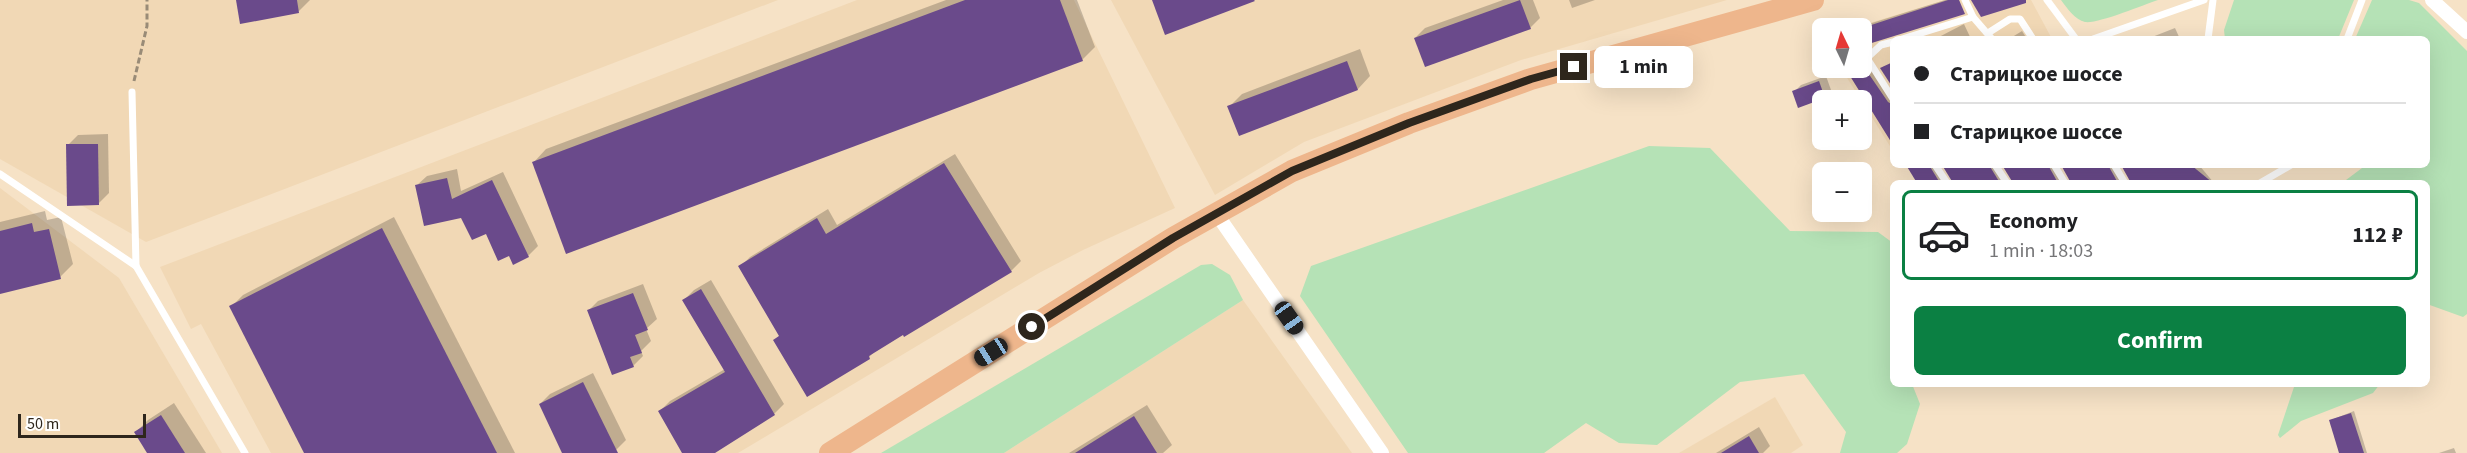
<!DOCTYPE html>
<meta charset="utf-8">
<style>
body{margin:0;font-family:"Source Sans 3",sans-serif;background:#f6f6f6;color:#202124;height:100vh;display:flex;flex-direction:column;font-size:22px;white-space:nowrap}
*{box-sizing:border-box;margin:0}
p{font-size:20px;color:#757577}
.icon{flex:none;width:33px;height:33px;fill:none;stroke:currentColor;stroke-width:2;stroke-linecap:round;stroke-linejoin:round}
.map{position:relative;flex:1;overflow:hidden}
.details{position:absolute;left:1890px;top:180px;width:540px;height:207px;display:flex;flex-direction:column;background:#fff;border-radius:9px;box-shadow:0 6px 24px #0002}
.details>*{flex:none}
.guide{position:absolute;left:1890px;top:36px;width:540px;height:132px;border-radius:9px;box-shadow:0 6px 24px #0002;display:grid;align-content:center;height:132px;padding:0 24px;background:#fff}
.needle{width:39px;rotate:355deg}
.controls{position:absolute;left:1812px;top:18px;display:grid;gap:12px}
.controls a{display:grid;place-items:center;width:60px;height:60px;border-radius:9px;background:#fff;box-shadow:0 6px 24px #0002;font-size:30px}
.scale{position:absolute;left:18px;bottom:15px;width:128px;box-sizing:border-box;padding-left:6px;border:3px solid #2e261c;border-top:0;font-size:16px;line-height:21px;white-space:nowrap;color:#2e261c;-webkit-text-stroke:4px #fff;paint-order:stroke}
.end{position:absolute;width:27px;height:27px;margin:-14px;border:8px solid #2e261c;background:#fff;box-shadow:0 0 0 3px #fff}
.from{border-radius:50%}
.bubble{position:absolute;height:42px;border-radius:9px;background:#fff;box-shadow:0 6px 24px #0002;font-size:20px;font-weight:700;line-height:42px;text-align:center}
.car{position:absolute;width:18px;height:36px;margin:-18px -9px;border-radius:8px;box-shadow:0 0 4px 2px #0007;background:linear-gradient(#222 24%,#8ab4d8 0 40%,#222 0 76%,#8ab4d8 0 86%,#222 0)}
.guide b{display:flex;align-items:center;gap:21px;height:57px;font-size:22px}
.guide b+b{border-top:2px solid #e0e0e0}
.guide i{width:15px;height:15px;background:#202124}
ul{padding:10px 0 0;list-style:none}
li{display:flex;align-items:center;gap:18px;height:90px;margin:0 12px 9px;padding:0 12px;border:3px solid transparent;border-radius:9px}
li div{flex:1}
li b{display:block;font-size:22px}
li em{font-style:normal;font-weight:700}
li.active{border-color:#0b8043}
li>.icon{width:54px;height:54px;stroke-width:1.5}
.action{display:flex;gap:12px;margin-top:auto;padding:12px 24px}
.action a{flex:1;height:69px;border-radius:9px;background:#0b8043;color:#fff;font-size:24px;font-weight:700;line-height:69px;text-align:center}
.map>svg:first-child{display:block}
.built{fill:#f1d8b5}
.green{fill:#b5e2b6}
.shadow{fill:#0003}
.building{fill:#6a4a8b}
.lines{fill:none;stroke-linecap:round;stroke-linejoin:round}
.path{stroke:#998b77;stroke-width:3;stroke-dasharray:6 3;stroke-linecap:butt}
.lane{stroke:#fff;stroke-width:7}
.street{stroke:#fff;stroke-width:14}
.primary{stroke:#eeb68c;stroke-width:22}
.route{stroke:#2e261c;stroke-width:8}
</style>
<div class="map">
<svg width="2467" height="453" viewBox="0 0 2467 453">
<rect width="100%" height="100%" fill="#f6e2c6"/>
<g class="built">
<path d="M0 0H778L146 242 0 159Z"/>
<path d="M857 0H1074L1175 208 1083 250 1039 273 738 453H271L201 324 191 329 160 267Z"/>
<path d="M1111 0H1727L1521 60 1304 142 1215 195Z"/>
<path d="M1945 0H2031L2052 39H1893V151L1844 73 1843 68H1862V28H1853Z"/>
<path d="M0 188 119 278 222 453H0Z"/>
<path d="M1243 300 1352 453H1004Z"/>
<path d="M1775 397 1803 445 1791 453H1679Z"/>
</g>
<g class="green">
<path d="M2061 0H2158C2143 5 2098 24 2085 22 2075 20 2067 8 2061 0Z"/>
<path d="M2234 0H2354L2338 39H2225L2224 30Z"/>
<path d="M2372 0H2409L2419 3 2467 51V314L2463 317 2427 304V183H2342L2366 165H2427V39H2355Z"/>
<path d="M1649 146 1710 148 1790 231 1878 232 1893 243V384H1912L1920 404 1907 444 1897 453H1840L1846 432 1804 374 1740 382 1657 445 1619 443 1586 423 1544 453H1408L1300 296 1311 266Z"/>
<path d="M1212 264 1230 275 1243 300 1004 453H881L1201 265Z"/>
<path d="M2295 384H2380L2373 393 2301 421 2280 438 2278 435Z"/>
</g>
<g class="shadow">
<path d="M237 0H310L299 11 241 22Z"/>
<path d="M946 0H1077L1095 47 1082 60 534 162 546 149Z"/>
<path d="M1503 0H1533L1540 18 1530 28 1415 38 1425 28Z"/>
<path d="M1569 0H1595L1572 8Z"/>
<path d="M1945 0H1959L1962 10 1959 13 1862 44V28H1856Z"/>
<path d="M1964 24 1971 39H1935Z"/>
<path d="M2175 28 2180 39H2147Z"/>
<path d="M2022 31 2027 39H2009Z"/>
<path d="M1360 49 1370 76 1358 89 1229 107 1242 94Z"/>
<path d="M1869 64 1893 99V142L1855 73Z"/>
<path d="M1826 76 1831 90 1824 97 1794 92 1801 85Z"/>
<path d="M108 134 109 193 99 203 68 145 78 135Z"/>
<path d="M955 154 1021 261 1011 271 879 347 869 357 808 395 775 340 780 335 740 267 750 257 828 209 837 225Z"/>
<path d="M1907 165H1935L1948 183H1919Z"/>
<path d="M1943 165H1995L2008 183H1954Z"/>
<path d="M2003 165H2054L2066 183H2014Z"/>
<path d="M2062 165H2114L2125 183H2072Z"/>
<path d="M2122 165H2199L2214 183H2131L2132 180Z"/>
<path d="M457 169 461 191 503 172 538 246 528 256 509 254 486 232 416 186 427 176Z"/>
<path d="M45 211 47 220 61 217 73 264 60 277 0 292V222Z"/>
<path d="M394 217 515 453H306L231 307 243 295Z"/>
<path d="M711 280 784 404 774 414 712 453H684L660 411 670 401 725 369 684 300 694 290Z"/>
<path d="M643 284 657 319 646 329 651 341 641 351 643 356 633 366 588 311 598 301Z"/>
<path d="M593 373 626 440 616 450 609 453H564L540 404 550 394Z"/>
<path d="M174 403 206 453H149L136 432 148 420Z"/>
<path d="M1147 405 1172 445 1163 453H1069Z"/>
<path d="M2354 411 2367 453H2341L2331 420Z"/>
<path d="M1759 427 1770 446 1763 453H1716Z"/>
<path d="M2454 448 2456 453H2439Z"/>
</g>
<g class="building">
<path d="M236 0H297L299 13 240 24Z"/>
<path d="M965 0H1060L1083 61 566 254 532 162Z"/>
<path d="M1152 0H1254L1255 1 1165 35Z"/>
<path d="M1520 0 1531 29 1425 67 1414 38Z"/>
<path d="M1948 0H1959L1965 14 1862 46V28Z"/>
<path d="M1971 0H2026V3L1981 17Z"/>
<path d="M1347 61 1358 90 1239 136 1227 106Z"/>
<path d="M1893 62V88L1880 68Z"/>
<path d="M1864 67 1888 102 1893 105V145L1850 76Z"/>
<path d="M1819 81 1825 98 1798 108 1792 91Z"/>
<path d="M66 144H98L99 205 67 206Z"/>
<path d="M944 163 1012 272 904 337 903 335 869 356 870 359 807 397 773 340 779 336 738 266 817 218 826 234Z"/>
<path d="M1906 165H1929L1940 183H1917Z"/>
<path d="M1942 165H1989L2000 183H1953Z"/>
<path d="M2002 165H2048L2058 183H2013Z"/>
<path d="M2061 165H2108L2118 183H2071Z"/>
<path d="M2121 165H2191L2213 183H2131Z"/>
<path d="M447 178 452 199 492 180 529 257 513 265 509 256 498 261 486 234 472 240 461 218 424 226 415 185Z"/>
<path d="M32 223 34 232 49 229 61 279 0 294V231Z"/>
<path d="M382 228 497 453H304L229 306Z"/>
<path d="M701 289 775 415 715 453H682L658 411 725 372 682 300Z"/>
<path d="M633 293 648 330 635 335 642 353 630 357 634 367 612 375 587 310Z"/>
<path d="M583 382 618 453H562L539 404Z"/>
<path d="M2351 413 2364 453H2339L2329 420Z"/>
<path d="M161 415 185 453H147L134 432Z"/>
<path d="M1134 416 1157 453H1075Z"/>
<path d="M1749 436 1759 453H1721Z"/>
</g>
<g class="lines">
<path class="path" d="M134 81 147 26V0"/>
<g class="lane">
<path d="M1965 0 1973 17 1992 39"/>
<path d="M2047 0 2076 39"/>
<path d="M1988 33 2010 19H2020L2033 39"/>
<path d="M1902 39 1973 17"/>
<path d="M2093 39 2204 0"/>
<path d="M2208 39 2213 0"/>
<path d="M2347 39 2362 0"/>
<path d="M1893 42 1881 45 1867 58 1893 99"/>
<path d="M132 92 136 266 245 453"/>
<path d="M1935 165 1947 183"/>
<path d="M1995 165 2007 183"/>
<path d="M2054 165 2065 183"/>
<path d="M2114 165 2125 183"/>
<path d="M0 174 136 266"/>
<path d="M2260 183 2291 165"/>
</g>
<g class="street">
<path d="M2432 0 2467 32"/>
<path d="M1216 213 1382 453"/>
</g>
<path class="primary" d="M830 453 1173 238 1292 171 1409 123 1531 79 1813 0"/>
</g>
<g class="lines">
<path class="route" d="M1032 327 1173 238 1292 171 1409 123 1531 79 1574 67"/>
</g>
</svg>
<div class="controls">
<a><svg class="needle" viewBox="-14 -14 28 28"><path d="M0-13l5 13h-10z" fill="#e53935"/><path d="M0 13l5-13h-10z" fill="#757577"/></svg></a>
<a>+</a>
<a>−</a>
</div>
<div class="scale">50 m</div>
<i class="end from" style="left:1032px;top:327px"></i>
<i class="end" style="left:1574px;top:67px"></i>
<div class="bubble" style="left:1594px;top:46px;width:99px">1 min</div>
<i class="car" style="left:1289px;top:318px;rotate:145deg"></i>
<i class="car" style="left:991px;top:352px;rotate:238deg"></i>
<div class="guide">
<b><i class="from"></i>Старицкое шоссе</b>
<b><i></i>Старицкое шоссе</b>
</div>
<section class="details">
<ul>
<li class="active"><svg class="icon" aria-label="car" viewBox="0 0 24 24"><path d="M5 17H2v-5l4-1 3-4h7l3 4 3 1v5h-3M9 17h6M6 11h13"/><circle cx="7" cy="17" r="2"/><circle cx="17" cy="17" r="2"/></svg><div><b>Economy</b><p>1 min · 18:03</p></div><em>112 ₽</em></li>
</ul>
<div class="action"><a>Confirm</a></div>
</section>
</div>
